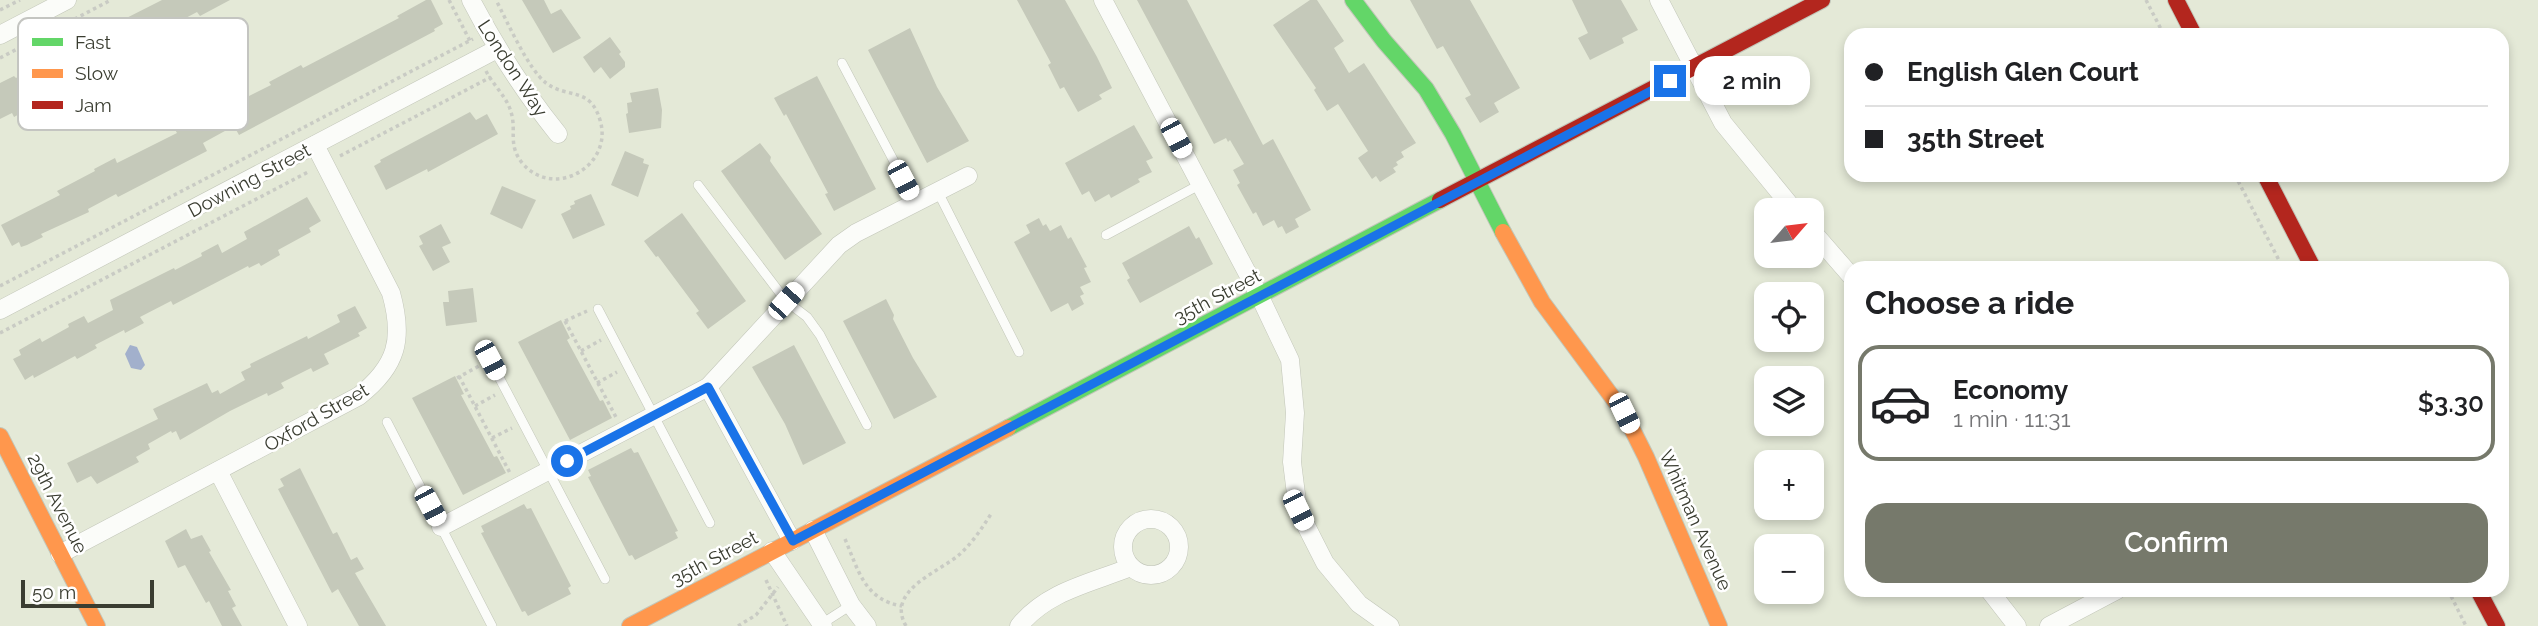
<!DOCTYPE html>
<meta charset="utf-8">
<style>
body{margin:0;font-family:Raleway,sans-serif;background:#f2f2f2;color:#202124;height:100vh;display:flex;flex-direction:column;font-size:26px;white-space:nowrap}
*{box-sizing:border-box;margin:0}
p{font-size:23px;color:#757577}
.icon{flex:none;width:38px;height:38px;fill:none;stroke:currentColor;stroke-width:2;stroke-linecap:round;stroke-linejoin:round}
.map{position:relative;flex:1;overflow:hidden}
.sheet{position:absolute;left:1844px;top:261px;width:665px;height:336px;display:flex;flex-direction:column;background:#fff;border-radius:21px;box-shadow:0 4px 10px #0003}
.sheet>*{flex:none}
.banner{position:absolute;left:1844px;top:28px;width:665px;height:154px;border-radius:21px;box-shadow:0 4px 10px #0003;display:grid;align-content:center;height:154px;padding:0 21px;background:#fff}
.needle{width:46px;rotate:62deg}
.fabs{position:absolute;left:1754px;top:198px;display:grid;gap:14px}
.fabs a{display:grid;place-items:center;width:70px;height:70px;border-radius:14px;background:#fff;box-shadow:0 4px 10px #0003;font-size:35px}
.scale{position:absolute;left:21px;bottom:18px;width:133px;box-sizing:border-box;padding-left:7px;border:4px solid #3a3d31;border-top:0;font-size:19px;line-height:24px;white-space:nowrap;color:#3a3d31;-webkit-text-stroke:5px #fff;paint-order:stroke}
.end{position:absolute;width:32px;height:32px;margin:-16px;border:9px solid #1a73e8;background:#fff;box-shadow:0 0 0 4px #fff}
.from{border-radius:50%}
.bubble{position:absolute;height:49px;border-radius:21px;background:#fff;box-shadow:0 4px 10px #0003;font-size:23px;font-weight:600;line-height:49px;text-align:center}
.car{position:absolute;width:21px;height:42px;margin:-21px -10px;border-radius:9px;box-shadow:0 0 5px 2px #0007;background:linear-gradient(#fff 24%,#345 0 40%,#fff 0 76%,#345 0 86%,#fff 0)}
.banner b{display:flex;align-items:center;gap:24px;height:66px;font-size:26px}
.banner b+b{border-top:2px solid #e0e0e0}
.banner i{width:18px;height:18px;background:#202124}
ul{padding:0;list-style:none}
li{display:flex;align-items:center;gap:21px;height:116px;margin:0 14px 10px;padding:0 7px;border:4px solid transparent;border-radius:21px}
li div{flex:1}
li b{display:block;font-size:26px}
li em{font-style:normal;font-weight:600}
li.selected{border-color:#76796b}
li>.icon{width:63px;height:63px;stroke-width:1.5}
h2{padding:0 21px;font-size:32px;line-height:84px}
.button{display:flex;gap:14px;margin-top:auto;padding:14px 21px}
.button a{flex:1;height:80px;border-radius:21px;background:#76796b;color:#fff;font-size:28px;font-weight:600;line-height:80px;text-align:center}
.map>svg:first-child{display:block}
.water{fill:#a2b0cc}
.building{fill:#c5c9ba}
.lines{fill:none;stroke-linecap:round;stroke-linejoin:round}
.lane-casing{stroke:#c2c6b9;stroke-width:10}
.street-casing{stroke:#c2c6b9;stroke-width:19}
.fast-casing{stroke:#c2c6b9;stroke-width:18}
.slow-casing{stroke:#c2c6b9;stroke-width:18}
.jam-casing{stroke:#c2c6b9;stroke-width:18}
.path{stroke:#c9cbc4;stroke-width:3.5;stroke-dasharray:3.5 3.5;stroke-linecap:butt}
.lane{stroke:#fbfcf9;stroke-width:9}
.street{stroke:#fbfcf9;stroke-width:18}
.fast{stroke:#63d668;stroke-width:16}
.slow{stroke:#ff974d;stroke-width:16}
.jam{stroke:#b3261e;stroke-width:16}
.route{stroke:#1a73e8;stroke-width:9}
.labels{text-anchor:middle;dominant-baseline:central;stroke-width:5;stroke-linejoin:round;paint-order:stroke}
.street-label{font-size:19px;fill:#3a3d31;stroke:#fff}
.key{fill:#fff;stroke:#c4c5c1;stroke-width:2}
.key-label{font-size:19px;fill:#3a3d31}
</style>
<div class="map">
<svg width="2538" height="626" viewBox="0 0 2538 626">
<rect width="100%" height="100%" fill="#e4e9d7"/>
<path class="water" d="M130 345 137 347 145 365 141 370 131 368 125 354Z"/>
<g class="building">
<path d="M162 0H230L200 16 197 12 165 29 168 33 137 49 134 43 78 75 80 79 63 88 61 83 28 100 32 107 14 117 12 113 0 119V83L14 76 16 78 64 50 75 70 83 40Z"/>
<path d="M426 0H431L443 24 434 29 435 31 239 135 234 126 203 143 207 151 118 197 116 194 88 209 89 212 41 234 43 237 27 245 21 247 19 242 12 246 1 225 60 195 57 191 95 171 94 169 115 158 117 163 177 133 173 126 209 106 213 114 271 85 269 82 301 65 303 68 399 18 397 16Z"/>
<path d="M522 0H544L551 14 561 9 581 38 553 53Z"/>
<path d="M1017 0H1065L1097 57 1112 88 1099 95 1102 99 1078 112 1064 87 1060 89 1048 65 1051 63Z"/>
<path d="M1137 0H1187L1263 145 1273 139 1311 210 1295 219 1299 227 1286 234 1282 226 1278 228 1274 220 1263 226 1256 212 1253 214 1237 185 1240 183 1233 170 1244 164 1230 140 1228 142 1226 138 1214 144Z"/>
<path d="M1310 0H1317L1344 41 1334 48 1349 73 1364 63 1416 143 1401 152 1404 157 1396 162 1398 165 1393 168 1396 172 1380 182 1376 176 1372 179 1358 158 1368 151 1338 104 1327 111 1314 90 1316 88 1273 25Z"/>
<path d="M1410 0H1470L1520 88 1494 103 1499 112 1480 123 1465 98 1471 95 1443 46 1437 49Z"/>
<path d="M1572 0H1621L1638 30 1622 38 1624 43 1590 60 1578 38 1588 33Z"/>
<path d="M910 28 937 87 969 141 927 163 868 50Z"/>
<path d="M610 37 621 52 619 54 625 62V67L610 79 601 67 594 73 583 57Z"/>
<path d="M817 76 876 189 834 211 825 194 828 193 786 114 784 116 774 98Z"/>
<path d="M658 88 662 110 661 128 629 133 626 114 628 113 627 103 632 102 630 93Z"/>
<path d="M470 112 476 120 487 114 498 134 428 172 427 169 386 190 374 166 381 162 380 160Z"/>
<path d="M1134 125 1153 158 1146 161 1152 172 1138 179 1140 182 1111 198 1109 194 1095 202 1089 191 1082 195 1065 163Z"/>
<path d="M760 143 771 157 770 161 822 234 785 260 721 171Z"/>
<path d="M625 151 644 159 643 163 649 165 638 197 611 185Z"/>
<path d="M502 186 536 200 522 229 490 214Z"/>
<path d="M591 194 605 225 573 239 561 214 571 209 570 206 575 204 574 201Z"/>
<path d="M307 197 321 221 309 228 311 232 278 250 280 255 261 266 259 263 249 268 248 266 173 305 171 301 140 317 144 323 125 333 124 330 95 345 97 348 77 359 75 356 34 378 33 375 25 380 13 359 21 355 19 350 40 338 42 342 69 327 68 324 84 316 88 323 113 310 110 300 174 268 175 270 202 256 201 253 218 244 222 253 247 239 244 232Z"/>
<path d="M682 213 746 301 708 329 696 313 699 311 658 256 656 257 644 241Z"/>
<path d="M1039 218 1043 226 1046 224 1050 231 1061 225 1068 239 1071 237 1087 267 1084 268 1091 282 1080 287 1084 294 1080 296 1084 304 1072 311 1068 303 1051 312 1014 242 1030 233 1026 225Z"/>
<path d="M441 224 451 243 442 247 450 262 433 271 419 246 423 244 419 236Z"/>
<path d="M1189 226 1196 239 1199 237 1213 264 1140 303 1127 280 1130 278 1122 263Z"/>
<path d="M473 288 477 322 446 326 443 302H449L448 291Z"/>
<path d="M886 299 894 315 893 319 913 358 937 397 894 419 843 321Z"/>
<path d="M355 306 367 328 358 333 360 336 324 354 329 364 313 372 311 368 281 383 284 388 268 396 267 393 230 411 180 440 176 431 172 433 171 431 148 444 150 449 136 457 139 462 97 484 91 476 77 483 67 463 158 419 153 409 207 383 212 393 218 390 220 394 245 380 241 372 251 367 250 364 307 336 308 339 340 322 337 315Z"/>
<path d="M561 320 570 338 567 340 600 401 603 400 612 418 570 440 518 342Z"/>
<path d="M794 345 846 443 803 465 785 424 752 367Z"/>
<path d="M455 376 464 394 461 395 494 457 497 456 506 473 463 495 412 398Z"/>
<path d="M631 448 634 453 638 452 678 531 675 532 678 538 635 560 632 555 629 556 588 477 591 476 588 470Z"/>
<path d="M300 468 333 534 337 532 351 560 357 557 364 569 355 573 386 626H359L338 589 332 593 278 489 284 486 280 479Z"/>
<path d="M524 504 527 509 531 508 571 586 568 588 571 594 528 616 525 611 522 612 481 533 484 532 481 526Z"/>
<path d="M186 529 191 539 202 535 211 551 209 552 231 590 228 591 236 606 232 608 242 626H222L209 601 206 603 185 565 178 568 165 541Z"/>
</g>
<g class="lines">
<defs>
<g id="lane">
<path d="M842 63 916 203"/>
<path d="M698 185 786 301 807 317 820 335 867 425"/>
<path d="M938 192 1019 352"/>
<path d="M1106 235 1201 184"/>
<path d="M598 309 710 523"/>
<path d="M490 360 605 579"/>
<path d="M387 422 492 626"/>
<path d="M820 625 851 605"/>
</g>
<g id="street">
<path d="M471 0C496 48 524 92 558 134"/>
<path d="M1103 0 1260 297 1290 360 1295 413 1292 462 1298 510 1325 563 1359 604 1390 626"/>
<path d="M1659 0 1723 123 1794 210"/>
<path d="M0 35 67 0"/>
<path d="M1811 230 1852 277"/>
<path d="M0 310 497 49"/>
<path d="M708 387 792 541"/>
<path d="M218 471 298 626"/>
<circle cx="1151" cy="547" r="28"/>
<path d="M441 527 708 387 839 245 856 233 968 176"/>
<path d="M813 530 851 605 867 626"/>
<path d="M772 551 823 626"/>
<path d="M60 554 359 396C397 366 404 339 391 293L315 145"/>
<path d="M1989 590 2017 626"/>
<path d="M1019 626C1047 591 1091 583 1131 567"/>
<path d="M2049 626 2117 590"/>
</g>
<g id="fast">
<path d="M1353 0 1384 41 1426 89 1453 134 1503 232"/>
<path d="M1008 428 1440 200"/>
</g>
<g id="slow">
<path d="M1503 232 1542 302 1624 413 1646 457 1719 626"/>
<path d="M0 436 97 626"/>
<path d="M630 626 1008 428"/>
</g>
<g id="jam">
<path d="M2176 0 2194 35"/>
<path d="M2265 175 2313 268"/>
<path d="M1440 200 1822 0"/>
<path d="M2478 590 2497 626"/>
</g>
</defs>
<use href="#lane" class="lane-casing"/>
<use href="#street" class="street-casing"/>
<use href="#fast" class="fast-casing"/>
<use href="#slow" class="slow-casing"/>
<use href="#jam" class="jam-casing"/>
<g class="path">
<path d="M449 0 470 41"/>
<path d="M2146 0 2164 35"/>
<path d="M0 10 20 0"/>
<path d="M0 58 111 0"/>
<path d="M486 71C493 85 507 97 511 112 517 131 507 145 523 164 555 200 614 165 600 120 590 86 567 99 546 83 528 69 507 21 496 0"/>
<path d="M340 156 491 77"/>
<path d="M2235 175 2283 268"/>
<path d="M0 286 473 39"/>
<path d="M565 321 617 419"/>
<path d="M565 321 587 311"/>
<path d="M0 333 310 171"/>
<path d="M581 351 601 340"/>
<path d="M459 376 510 473"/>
<path d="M457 378 479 366"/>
<path d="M597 383 617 372"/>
<path d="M475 406 495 395"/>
<path d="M492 438 512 428"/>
<path d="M845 539C858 569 864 600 902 606"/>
<path d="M766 580 787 626"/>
<path d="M2448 590 2466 626"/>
<path d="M738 626 756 615 778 587"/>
<path d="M906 626C885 590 940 572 960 554 973 542 982 528 991 514"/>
</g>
<use href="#lane" class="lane"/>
<use href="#street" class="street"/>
<use href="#fast" class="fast"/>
<use href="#slow" class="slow"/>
<use href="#jam" class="jam"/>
</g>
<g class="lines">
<path class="route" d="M567 461 708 387 793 541 1670 81"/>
</g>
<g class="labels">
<g class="street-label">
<text transform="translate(513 68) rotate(57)">London Way</text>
<text transform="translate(249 180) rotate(-28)">Downing Street</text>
<text transform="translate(1217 296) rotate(-28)">35th Street</text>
<text transform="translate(316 417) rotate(-30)">Oxford Street</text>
<text transform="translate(58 503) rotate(63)">29th Avenue</text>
<text transform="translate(1696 520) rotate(66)">Whitman Avenue</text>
<text transform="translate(714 558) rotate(-28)">35th Street</text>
</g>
</g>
<rect x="18" y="18" width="230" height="112" rx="10" class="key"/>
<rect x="32" y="38" width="31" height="8" fill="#63d668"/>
<rect x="32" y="69" width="31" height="9" fill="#ff974d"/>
<rect x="32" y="101" width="31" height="8" fill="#b3261e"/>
<g class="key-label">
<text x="75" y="49">Fast</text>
<text x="75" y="80">Slow</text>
<text x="75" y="112">Jam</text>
</g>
</svg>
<div class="fabs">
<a><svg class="needle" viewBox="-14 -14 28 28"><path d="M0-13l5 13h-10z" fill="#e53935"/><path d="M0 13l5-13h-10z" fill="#757577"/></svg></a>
<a><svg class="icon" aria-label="locate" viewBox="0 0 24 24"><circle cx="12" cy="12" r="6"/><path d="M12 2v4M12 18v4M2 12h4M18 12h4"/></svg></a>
<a><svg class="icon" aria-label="layers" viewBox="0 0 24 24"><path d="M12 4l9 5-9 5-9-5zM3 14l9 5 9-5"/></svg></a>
<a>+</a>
<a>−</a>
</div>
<div class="scale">50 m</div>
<i class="end from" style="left:567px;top:461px"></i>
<i class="end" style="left:1670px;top:81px"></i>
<div class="bubble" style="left:1694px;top:56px;width:116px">2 min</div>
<i class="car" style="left:1176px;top:138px;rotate:152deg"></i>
<i class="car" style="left:903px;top:180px;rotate:152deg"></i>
<i class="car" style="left:786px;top:301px;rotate:42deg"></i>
<i class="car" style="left:490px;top:360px;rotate:152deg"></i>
<i class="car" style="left:1624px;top:413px;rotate:154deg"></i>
<i class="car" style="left:430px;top:506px;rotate:152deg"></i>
<i class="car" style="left:1298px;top:510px;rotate:154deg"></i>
<div class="banner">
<b><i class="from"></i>English Glen Court</b>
<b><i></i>35th Street</b>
</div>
<section class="sheet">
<h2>Choose a ride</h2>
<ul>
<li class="selected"><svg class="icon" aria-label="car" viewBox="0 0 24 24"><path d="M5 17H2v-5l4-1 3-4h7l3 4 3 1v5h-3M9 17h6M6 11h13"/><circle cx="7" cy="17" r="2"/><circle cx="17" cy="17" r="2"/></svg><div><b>Economy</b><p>1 min · 11:31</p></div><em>$3.30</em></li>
</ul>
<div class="button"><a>Confirm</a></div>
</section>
</div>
